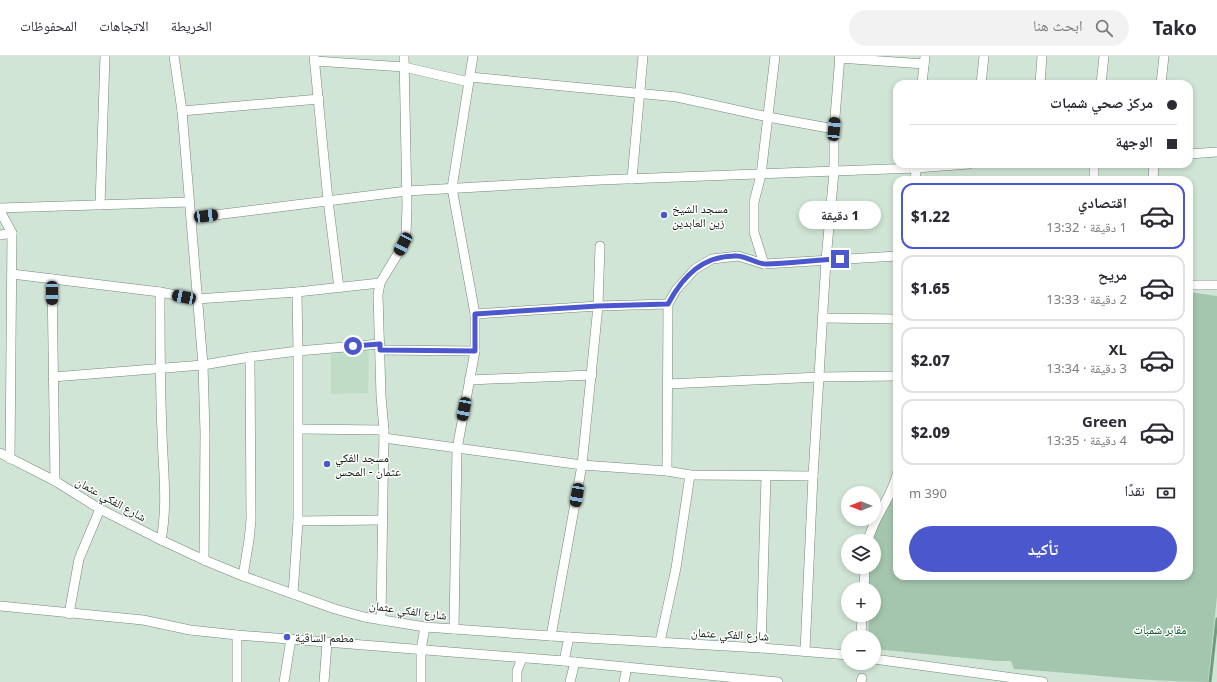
<!DOCTYPE html>
<html lang="ar">
<meta charset="utf-8">
<style>
body{margin:0;font-family:"Noto Sans","Noto Naskh Arabic",sans-serif;background:#f2f2f3;color:#2b2b33;direction:rtl;height:100vh;display:flex;flex-direction:column;font-size:15px;white-space:nowrap}
*{box-sizing:border-box;margin:0}
p{font-size:13px;color:#7c7c81}
.icon{flex:none;width:22px;height:22px;fill:none;stroke:currentColor;stroke-width:2;stroke-linecap:round;stroke-linejoin:round}
.map{position:relative;flex:1;overflow:hidden;direction:ltr}
.drawer{position:absolute;left:893px;top:120px;width:300px;height:404px;display:flex;flex-direction:column;background:#fff;border-radius:12px;box-shadow:0 2px 6px #0003;direction:rtl}
.drawer>*{flex:none}
.hud{position:absolute;left:893px;top:24px;width:300px;height:88px;border-radius:12px;box-shadow:0 2px 6px #0003;direction:rtl;display:grid;align-content:center;height:88px;padding:0 16px;background:#fff}
.needle{width:26px;rotate:270deg}
.fabs{position:absolute;left:841px;top:430px;display:grid;gap:8px}
.fabs a{display:grid;place-items:center;width:40px;height:40px;border-radius:50%;background:#fff;box-shadow:0 2px 6px #0003;font-size:20px}
.end{position:absolute;width:18px;height:18px;margin:-9px;border:5px solid #4b58cd;background:#fff;box-shadow:0 0 0 2px #fff}
.from{border-radius:50%}
.bubble{position:absolute;height:28px;border-radius:14px;background:#fff;box-shadow:0 2px 6px #0003;font-size:13px;font-weight:800;line-height:28px;text-align:center;direction:rtl}
.car{position:absolute;width:12px;height:24px;margin:-12px -6px;border-radius:5px;box-shadow:0 0 3px 1px #0007;background:linear-gradient(#222 24%,#8ab4d8 0 40%,#222 0 76%,#8ab4d8 0 86%,#222 0)}
.hud b{display:flex;align-items:center;gap:14px;height:38px;font-size:15px}
.hud b+b{border-top:1px solid #e1e1e2}
.hud i{width:10px;height:10px;background:#2b2b33}
ul{padding:7px 0 0;list-style:none}
li{display:flex;align-items:center;gap:12px;height:66px;margin:0 8px 6px;padding:0 8px;border:2px solid #e1e1e2;border-radius:12px}
li div{flex:1}
li b{display:block;font-size:15px}
li em{font-style:normal;font-weight:800}
li.active{border-color:#4b58cd}
li>.icon{width:36px;height:36px;stroke-width:1.5}
.pay{display:flex;align-items:center;gap:10px;height:44px;padding:0 16px;font-size:15px}
.pay p{margin-inline-start:auto}
.button{display:flex;gap:8px;margin-top:auto;padding:8px 16px}
.button a{flex:1;height:46px;border-radius:24px;background:#4b58cd;color:#fff;font-size:16px;font-weight:800;line-height:46px;text-align:center}
header{display:flex;align-items:center;gap:24px;box-sizing:border-box;height:56px;padding:0 20px;background:#fff;border-bottom:1px solid #e1e1e2}
header strong{font-size:19px}
nav{display:flex;gap:22px;margin-inline-start:auto;font-size:14px}
.search{width:280px;height:36px;background:#f2f2f3;display:flex;align-items:center;gap:10px;box-sizing:border-box;padding:0 14px;border-radius:22px;color:#7c7c81;font-size:15px}
.map>svg:first-child{display:block}
.built{fill:#bfdcc7}
.green{fill:#a5c6ae}
.lines{fill:none;stroke-linecap:round;stroke-linejoin:round}
.stream{stroke:#709e7d;stroke-width:3}
.minor-casing{stroke:#748879;stroke-width:10}
.minor{stroke:#fff;stroke-width:9}
.route{stroke:#4b58cd;stroke-width:5}
.poi-dot{fill:#4b58cd;stroke:#fff;stroke-width:1.5}
.labels{text-anchor:middle;dominant-baseline:central;stroke-width:3;stroke-linejoin:round;paint-order:stroke}
.poi-label{font-size:12px;fill:#101812;stroke:#fff;text-anchor:start}
.street-label{font-size:12px;fill:#101812;stroke:#fff}
.park-label{font-size:12px;fill:#005127;stroke:#fff}
</style>
<header>
<strong>Tako</strong>
<div class="search"><svg class="icon" aria-label="search" viewBox="0 0 24 24"><circle cx="10" cy="10" r="6"/><path d="M15 15l6 6"/></svg>ابحث هنا</div>
<nav><a>الخريطة</a><a>الاتجاهات</a><a>المحفوظات</a></nav>
</header>
<div class="map">
<svg width="1217" height="626" viewBox="0 0 1217 626">
<rect width="100%" height="100%" fill="#d0e5d5"/>
<path class="built" d="M369 291 368 337 331 338V293Z"/>
<path class="green" d="M1189 236 1217 240V540L1208 626C1143 626 1079 617 1014 613L1011 605H997L874 593V581H868L869 559H874V533H869V511H874V485H870L891 443 897 439V520H1189Z"/>
<g class="lines">
<path class="stream" d="M1210 626 1217 563"/>
<defs>
<g id="minor">
<path d="M174 0 182 55 203 309 205 377 204 504"/>
<path d="M314 0 328 144 339 232"/>
<path d="M839 2 924 8"/>
<path d="M315 5 404 11 469 26"/>
<path d="M470 21 677 41 768 61 834 73"/>
<path d="M922 28 925 0"/>
<path d="M981 28 984 0"/>
<path d="M1040 28 1042 0"/>
<path d="M1101 28 1104 0"/>
<path d="M1161 28 1164 0"/>
<path d="M182 55 319 43"/>
<path d="M1189 98 1217 96"/>
<path d="M632 123 643 0"/>
<path d="M915 124 917 108"/>
<path d="M1094 124V108"/>
<path d="M1153 124 1154 108"/>
<path d="M100 149 105 0"/>
<path d="M0 152 189 146"/>
<path d="M0 155 12 177 10 403"/>
<path d="M191 162 407 135 600 124 916 112 969 108"/>
<path d="M0 179 12 177"/>
<path d="M764 208 754 176V146L761 119 775 0"/>
<path d="M12 218 160 236 197 243 297 236 380 227"/>
<path d="M52 223 55 425"/>
<path d="M1189 229H1217"/>
<path d="M160 236C160 283 160 330 162 377 163 413 168 448 161 484"/>
<path d="M475 258 598 250 668 248"/>
<path d="M822 262 897 263"/>
<path d="M380 294 475 295"/>
<path d="M53 321 203 309 250 301 298 295 380 288"/>
<path d="M469 324 592 319"/>
<path d="M668 328 819 321 897 320"/>
<path d="M299 373 384 374"/>
<path d="M384 382 582 409 667 415 690 419 813 420"/>
<path d="M0 397 55 425 100 453 161 484 204 504 243 520 335 553 364 561 425 571 551 580 761 592 848 599"/>
<path d="M667 415 668 248 676 234 695 213 712 203 738 200 764 208 897 200"/>
<path d="M298 465 383 464"/>
<path d="M868 485C873 461 892 442 897 418"/>
<path d="M243 520 249 484 251 464 250 301"/>
<path d="M864 533 865 511"/>
<path d="M293 538 298 465V295L297 236"/>
<path d="M0 550 143 564 190 574 237 579 564 605 778 626"/>
<path d="M69 558 79 503 100 453"/>
<path d="M381 564 384 374 381 340 378 239 380 227 399 196 403 189 406 178 407 150 404 0"/>
<path d="M454 573 457 393 475 295V258L452 132 473 0"/>
<path d="M237 579V626"/>
<path d="M551 580 582 409 598 250 600 190"/>
<path d="M861 581 862 559"/>
<path d="M660 586 676 512 690 419"/>
<path d="M761 592 766 421"/>
<path d="M805 595 813 420 826 204 834 116V73L840 0"/>
<path d="M874 603 1043 626"/>
<path d="M564 605 569 581"/>
<path d="M284 626 291 583"/>
<path d="M324 626 327 587"/>
<path d="M421 626V594L425 571"/>
<path d="M517 626V615L522 602"/>
<path d="M570 626 575 606"/>
<path d="M624 626 627 611"/>
<path d="M861 626 862 622"/>
</g>
</defs>
<use href="#minor" class="minor-casing"/>
<use href="#minor" class="minor"/>
</g>
<g class="lines">
<path class="route" d="M353 290 380 288V294L475 295V258L598 250 668 248C683 220 703 199 737 200 747 200 756 208 766 208 791 207 816 204 840 203"/>
</g>
<g class="poi-dot">
<circle cx="664" cy="159" r="4"/>
<circle cx="327" cy="408" r="4"/>
<circle cx="287" cy="581" r="4"/>
</g>
<g class="labels">
<g class="poi-label">
<text x="672" y="152">مسجد الشيخ<tspan x="672" dy="14">زين العابدين</tspan></text>
<text x="335" y="401">مسجد الفكي<tspan x="335" dy="14">عثمان - المحس</tspan></text>
<text x="295" y="581">مطعم الساقية</text>
</g>
<g class="street-label">
<text transform="translate(111 443) rotate(29)">شارع الفكي عثمان</text>
<text transform="translate(408 554) rotate(8)">شارع الفكي عثمان</text>
<text transform="translate(730 578) rotate(3)">شارع الفكي عثمان</text>
</g>
<g class="park-label">
<text x="1160" y="573">مقابر شمبات</text>
</g>
</g>
</svg>
<div class="fabs">
<a><svg class="needle" viewBox="-14 -14 28 28"><path d="M0-13l5 13h-10z" fill="#e53935"/><path d="M0 13l5-13h-10z" fill="#7c7c81"/></svg></a>
<a><svg class="icon" aria-label="layers" viewBox="0 0 24 24"><path d="M12 4l9 5-9 5-9-5zM3 14l9 5 9-5"/></svg></a>
<a>+</a>
<a>−</a>
</div>
<i class="end from" style="left:353px;top:290px"></i>
<i class="end" style="left:840px;top:203px"></i>
<div class="bubble" style="left:799px;top:145px;width:82px">1 دقيقة</div>
<i class="car" style="left:834px;top:73px;rotate:5deg"></i>
<i class="car" style="left:206px;top:160px;rotate:83deg"></i>
<i class="car" style="left:403px;top:188px;rotate:207deg"></i>
<i class="car" style="left:52px;top:237px;rotate:180deg"></i>
<i class="car" style="left:184px;top:241px;rotate:281deg"></i>
<i class="car" style="left:464px;top:353px;rotate:191deg"></i>
<i class="car" style="left:577px;top:439px;rotate:190deg"></i>
<div class="hud">
<b><i class="from"></i>مركز صحي شمبات</b>
<b><i></i>الوجهة</b>
</div>
<section class="drawer">
<ul>
<li class="active"><svg class="icon" aria-label="car" viewBox="0 0 24 24"><path d="M5 17H2v-5l4-1 3-4h7l3 4 3 1v5h-3M9 17h6M6 11h13"/><circle cx="7" cy="17" r="2"/><circle cx="17" cy="17" r="2"/></svg><div><b>اقتصادي</b><p>1 دقيقة · 13:32</p></div><em>$1.22</em></li>
<li><svg class="icon" aria-label="car" viewBox="0 0 24 24"><path d="M5 17H2v-5l4-1 3-4h7l3 4 3 1v5h-3M9 17h6M6 11h13"/><circle cx="7" cy="17" r="2"/><circle cx="17" cy="17" r="2"/></svg><div><b>مريح</b><p>2 دقيقة · 13:33</p></div><em>$1.65</em></li>
<li><svg class="icon" aria-label="car" viewBox="0 0 24 24"><path d="M5 17H2v-5l4-1 3-4h7l3 4 3 1v5h-3M9 17h6M6 11h13"/><circle cx="7" cy="17" r="2"/><circle cx="17" cy="17" r="2"/></svg><div><b>XL</b><p>3 دقيقة · 13:34</p></div><em>$2.07</em></li>
<li><svg class="icon" aria-label="car" viewBox="0 0 24 24"><path d="M5 17H2v-5l4-1 3-4h7l3 4 3 1v5h-3M9 17h6M6 11h13"/><circle cx="7" cy="17" r="2"/><circle cx="17" cy="17" r="2"/></svg><div><b>Green</b><p>4 دقيقة · 13:35</p></div><em>$2.09</em></li>
</ul>
<div class="pay"><svg class="icon" aria-label="cash" viewBox="0 0 24 24"><path d="M3 7h18v10H3z"/><circle cx="12" cy="12" r="2"/></svg>نقدًا<p>390 m</p></div>
<div class="button"><a>تأكيد</a></div>
</section>
</div>
